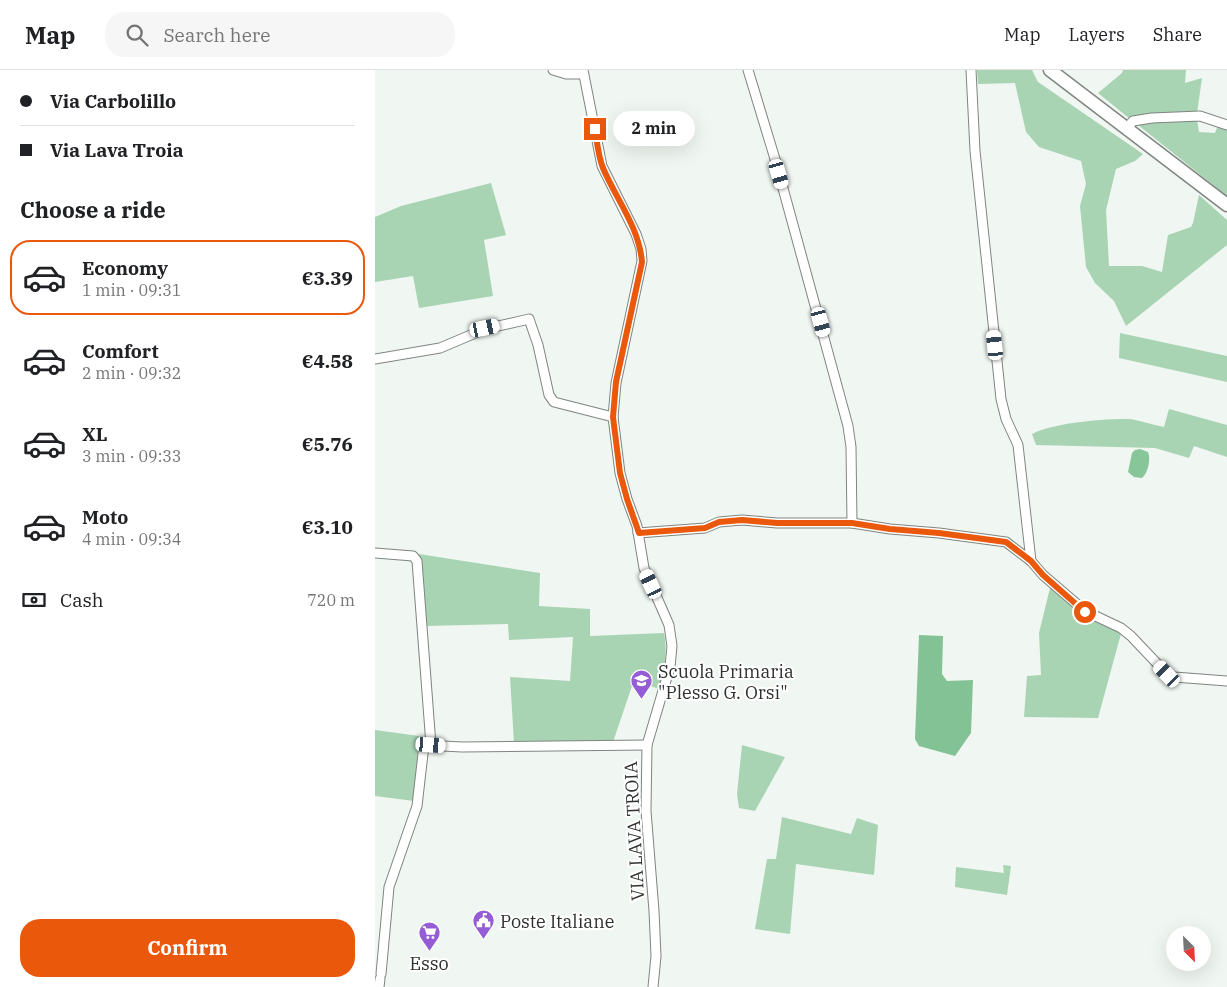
<!DOCTYPE html>
<meta charset="utf-8">
<style>
body{margin:0;font-family:"IBM Plex Serif",serif;background:#f6f6f6;color:#202124;height:100vh;display:flex;flex-direction:column;font-size:19px;white-space:nowrap}
*{box-sizing:border-box;margin:0}
p{font-size:16px;color:#757577}
.icon{flex:none;width:28px;height:28px;fill:none;stroke:currentColor;stroke-width:2;stroke-linecap:round;stroke-linejoin:round}
.map{position:relative;flex:1;overflow:hidden}
.sheet{display:flex;flex-direction:column;background:#fff;width:375px}
.sheet>*{flex:none}
.hud{display:grid;align-content:center;height:110px;padding:0 20px;background:#fff}
.needle{width:32px;rotate:156deg}
.buttons{position:absolute;left:791px;top:856px;display:grid;gap:10px}
.buttons a{display:grid;place-items:center;width:45px;height:45px;border-radius:50%;background:#fff;box-shadow:0 5px 20px #0002;font-size:25px}
.end{position:absolute;width:22px;height:22px;margin:-11px;border:6px solid #ea580c;background:#fff;box-shadow:0 0 0 2px #fff}
.from{border-radius:50%}
.bubble{position:absolute;height:35px;border-radius:18px;background:#fff;box-shadow:0 5px 20px #0002;font-size:16px;font-weight:700;line-height:35px;text-align:center}
.car{position:absolute;width:15px;height:30px;margin:-15px -8px;border-radius:6px;box-shadow:0 0 4px 1px #0007;background:linear-gradient(#fff 24%,#345 0 40%,#fff 0 76%,#345 0 86%,#fff 0)}
.hud b{display:flex;align-items:center;gap:18px;height:48px;font-size:19px}
.hud b+b{border-top:1px solid #e0e0e0}
.hud i{width:12px;height:12px;background:#202124}
ul{padding:0;list-style:none}
li{display:flex;align-items:center;gap:15px;height:75px;margin:0 10px 8px;padding:0 10px;border:2px solid transparent;border-radius:20px}
li div{flex:1}
li b{display:block;font-size:19px}
li em{font-style:normal;font-weight:700}
li.active{border-color:#ea580c}
li>.icon{width:45px;height:45px;stroke-width:1.5}
h2{padding:0 20px;font-size:22px;line-height:60px}
.pay{display:flex;align-items:center;gap:12px;height:55px;padding:0 20px;font-size:19px}
.pay p{margin-inline-start:auto}
.primary-button{display:flex;gap:10px;margin-top:auto;padding:10px 20px}
.primary-button a{flex:1;height:58px;border-radius:20px;background:#ea580c;color:#fff;font-size:20px;font-weight:700;line-height:58px;text-align:center}
header{display:flex;align-items:center;gap:30px;box-sizing:border-box;height:70px;padding:0 25px;background:#fff;border-bottom:1px solid #e0e0e0}
header strong{font-size:24px}
nav{display:flex;gap:28px;margin-inline-start:auto;font-size:18px}
.search{width:350px;height:45px;background:#f6f6f6;display:flex;align-items:center;gap:12px;box-sizing:border-box;padding:0 18px;border-radius:20px;color:#757577;font-size:19px}
main{display:flex;flex:1;min-height:0}
.map>svg:first-child{display:block}
.green{fill:#a8d4b3}
.forest{fill:#83c295}
.water{fill:#87c698}
.lines{fill:none;stroke-linecap:round;stroke-linejoin:round}
.street-casing{stroke:#7f8581;stroke-width:11}
.secondary-casing{stroke:#7f8581;stroke-width:15}
.street{stroke:#fff;stroke-width:9}
.secondary{stroke:#fff;stroke-width:12}
.route{stroke:#ea580c;stroke-width:6}
.labels{text-anchor:middle;dominant-baseline:central;stroke-width:4;stroke-linejoin:round;paint-order:stroke}
.poi-label{font-size:18px;fill:#2e312f;stroke:#fff;text-anchor:start}
.street-label{font-size:18px;fill:#2e312f;stroke:#fff}
</style>
<header>
<strong>Map</strong>
<div class="search"><svg class="icon" aria-label="search" viewBox="0 0 24 24"><circle cx="10" cy="10" r="6"/><path d="M15 15l6 6"/></svg>Search here</div>
<nav><a>Map</a><a>Layers</a><a>Share</a></nav>
</header>
<main>
<section class="sheet">
<div class="hud">
<b><i class="from"></i>Via Carbolillo</b>
<b><i></i>Via Lava Troia</b>
</div>
<h2>Choose a ride</h2>
<ul>
<li class="active"><svg class="icon" aria-label="car" viewBox="0 0 24 24"><path d="M5 17H2v-5l4-1 3-4h7l3 4 3 1v5h-3M9 17h6M6 11h13"/><circle cx="7" cy="17" r="2"/><circle cx="17" cy="17" r="2"/></svg><div><b>Economy</b><p>1 min · 09:31</p></div><em>€3.39</em></li>
<li><svg class="icon" aria-label="car" viewBox="0 0 24 24"><path d="M5 17H2v-5l4-1 3-4h7l3 4 3 1v5h-3M9 17h6M6 11h13"/><circle cx="7" cy="17" r="2"/><circle cx="17" cy="17" r="2"/></svg><div><b>Comfort</b><p>2 min · 09:32</p></div><em>€4.58</em></li>
<li><svg class="icon" aria-label="car" viewBox="0 0 24 24"><path d="M5 17H2v-5l4-1 3-4h7l3 4 3 1v5h-3M9 17h6M6 11h13"/><circle cx="7" cy="17" r="2"/><circle cx="17" cy="17" r="2"/></svg><div><b>XL</b><p>3 min · 09:33</p></div><em>€5.76</em></li>
<li><svg class="icon" aria-label="car" viewBox="0 0 24 24"><path d="M5 17H2v-5l4-1 3-4h7l3 4 3 1v5h-3M9 17h6M6 11h13"/><circle cx="7" cy="17" r="2"/><circle cx="17" cy="17" r="2"/></svg><div><b>Moto</b><p>4 min · 09:34</p></div><em>€3.10</em></li>
</ul>
<div class="pay"><svg class="icon" aria-label="cash" viewBox="0 0 24 24"><path d="M3 7h18v10H3z"/><circle cx="12" cy="12" r="2"/></svg>Cash<p>720 m</p></div>
<div class="primary-button"><a>Confirm</a></div>
</section>
<div class="map">
<svg width="852" height="917" viewBox="0 0 852 917">
<rect width="100%" height="100%" fill="#f0f6f1"/>
<g class="green">
<path d="M602 0H657L663 12 768 84 760 91 741 99 731 140 734 196H767L787 202 793 165 816 157 818 153 824 125 852 150V175L751 256 739 231 720 213 711 197 705 136 711 114 706 91 664 77 651 62 640 13 603 14Z"/>
<path d="M748 0H811L810 13 827 8 822 43 755 49 723 23 747 3Z"/>
<path d="M822 50 824 62 840 63 843 55 852 59V126L763 55 777 51Z"/>
<path d="M116 113 131 165 109 170 118 226 44 238 38 206 0 212V147L26 136Z"/>
<path d="M745 263 852 286V312L744 288Z"/>
<path d="M794 339 852 355V387L819 376 814 388 780 378 661 375 657 364C676 353 731 348 754 349 765 350 777 355 789 357Z"/>
<path d="M44 484 165 503 164 536 215 539V566L289 563C293 583 289 600 284 619L259 610 238 672 139 673 135 607 195 611 198 567 134 570 133 554 50 556Z"/>
<path d="M676 514 747 560 723 648 649 647 652 606 666 605 664 563Z"/>
<path d="M0 660 44 666 39 731 0 726Z"/>
<path d="M367 675 410 687 380 741 364 738 362 724Z"/>
<path d="M407 747 476 764 482 748 503 755 499 805 421 794 415 864 380 859 392 789H401Z"/>
<path d="M628 795 636 796 632 825 580 817 581 797 629 803Z"/>
</g>
<path class="forest" d="M544 565 568 566 567 604 572 611 598 610 596 663 580 686 544 676 540 669Z"/>
<path class="water" d="M765 379 773 382C776 389 773 403 767 408L759 407 753 402 757 383 760 380Z"/>
<g class="lines">
<defs>
<g id="street">
<path d="M178 0 191 4H208"/>
<path d="M208 0 227 96 261 164 266 179 267 191 241 313 238 347 245 403 252 429 262 456 269 498 294 555 297 576 295 597 272 675 271 741 279 841 281 886 278 917"/>
<path d="M373 0 400 89 473 356 476 377 477 453"/>
<path d="M596 0 600 81 626 329 631 349 643 375 656 491"/>
<path d="M752 58 758 51 777 48 825 46 852 55"/>
<path d="M0 289 65 278 110 259 154 249 163 275 174 325 179 332 238 347"/>
<path d="M263 463 330 458 344 452 367 450 402 453H477L515 459 564 463 631 472 656 491 668 505 710 541 746 558 756 566 792 604 799 607 852 611"/>
<path d="M0 483 38 486 42 491 56 675"/>
<path d="M6 904 14 817 42 736 49 675 87 677 272 675"/>
<path d="M4 917 5 909"/>
</g>
<path id="secondary" d="M675 0 852 135"/>
</defs>
<use href="#street" class="street-casing"/>
<use href="#secondary" class="secondary-casing"/>
<use href="#street" class="street"/>
<use href="#secondary" class="secondary"/>
</g>
<g class="lines">
<path class="route" d="M220 59C222 71 223 86 228 98 241 129 264 157 267 192L241 312 238 347 245 403 252 429 264 463 330 458 344 452 367 450 402 453H477L515 459 564 463 631 472 656 491 668 505 710 542"/>
</g>
<defs>
<symbol id="school-pin" viewBox="-11 -11 22 30"><path d="M0 17L-7.5 6A9.5 9.5 0 1 1 7.5 6Z" fill="#945dd5" stroke="#fff"/><path d="M0-5L7-2L0 1L-7-2ZM-4 1L0 2.5L4 1V4Q0 6-4 4Z" fill="#fff"/></symbol>
<symbol id="civic-pin" viewBox="-11 -11 22 30"><path d="M0 17L-7.5 6A9.5 9.5 0 1 1 7.5 6Z" fill="#945dd5" stroke="#fff"/><path d="M-.6-6.5H3V-4.5H.6V-3L4-1V1h2V6H-6V1h2V-1L-.6-3ZM-1.2 2.5V6h2.4V2.5Z" fill="#fff"/></symbol>
<symbol id="supermarket-pin" viewBox="-11 -11 22 30"><path d="M0 17L-7.5 6A9.5 9.5 0 1 1 7.5 6Z" fill="#945dd5" stroke="#fff"/><path d="M-6-5.5h2.5l.6 2H6L4.5 2H-2.5L-4.4-4H-6ZM-1.5 3.2a1.3 1.3 0 1 0 .1 0ZM3 3.2a1.3 1.3 0 1 0 .1 0Z" fill="#fff"/></symbol>
</defs>
<g fill-rule="evenodd">
<use href="#school-pin" x="254" y="598" width="25" height="34"/>
<use href="#civic-pin" x="96" y="838" width="25" height="34"/>
<use href="#supermarket-pin" x="42" y="850" width="25" height="34"/>
</g>
<g class="labels">
<g class="poi-label">
<text x="283" y="601">Scuola Primaria<tspan x="283" dy="21">"Plesso G. Orsi"</tspan></text>
<text x="125" y="851">Poste Italiane</text>
<text x="54" y="893" text-anchor="middle">Esso</text>
</g>
<g class="street-label">
<text transform="translate(259 761) rotate(-93)">VIA LAVA TROIA</text>
</g>
</g>
</svg>
<div class="buttons">
<a><svg class="needle" viewBox="-14 -14 28 28"><path d="M0-13l5 13h-10z" fill="#e53935"/><path d="M0 13l5-13h-10z" fill="#757577"/></svg></a>
</div>
<i class="end from" style="left:710px;top:542px"></i>
<i class="end" style="left:220px;top:59px"></i>
<div class="bubble" style="left:238px;top:41px;width:82px">2 min</div>
<i class="car" style="left:404px;top:104px;rotate:164deg"></i>
<i class="car" style="left:446px;top:252px;rotate:165deg"></i>
<i class="car" style="left:110px;top:258px;rotate:78deg"></i>
<i class="car" style="left:620px;top:275px;rotate:354deg"></i>
<i class="car" style="left:276px;top:514px;rotate:335deg"></i>
<i class="car" style="left:792px;top:604px;rotate:316deg"></i>
<i class="car" style="left:56px;top:675px;rotate:94deg"></i>
</div>
</main>
